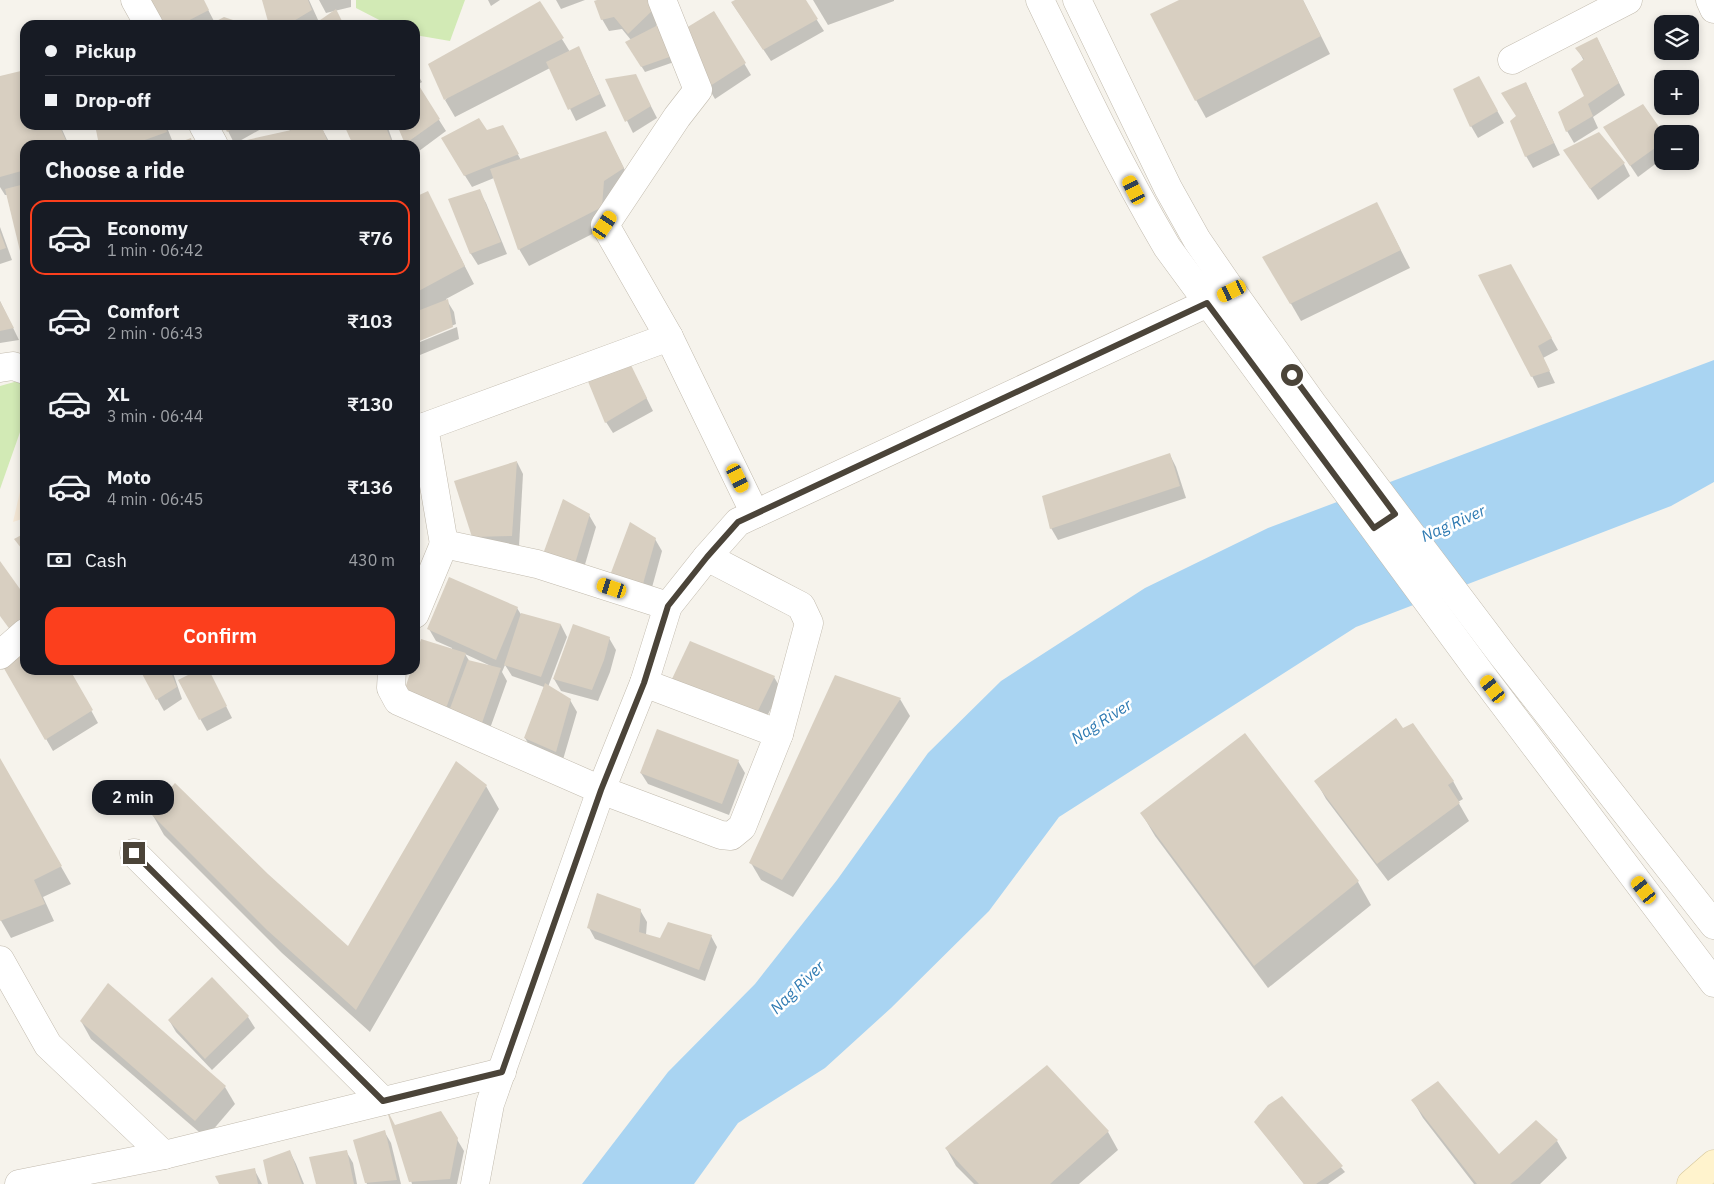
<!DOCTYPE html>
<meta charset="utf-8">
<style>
body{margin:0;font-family:"IBM Plex Sans",sans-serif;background:#20242c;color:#f1f3f6;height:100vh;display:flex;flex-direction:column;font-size:19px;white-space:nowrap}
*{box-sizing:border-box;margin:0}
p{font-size:16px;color:#9ea1a6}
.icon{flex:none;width:28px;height:28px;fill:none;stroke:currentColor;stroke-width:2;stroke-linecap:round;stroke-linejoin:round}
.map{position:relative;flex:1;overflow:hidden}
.drawer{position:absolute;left:20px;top:140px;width:400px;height:535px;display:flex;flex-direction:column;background:#171b24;border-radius:15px;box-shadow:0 2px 8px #0003}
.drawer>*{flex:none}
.hud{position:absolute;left:20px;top:20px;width:400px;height:110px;border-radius:15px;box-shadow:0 2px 8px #0003;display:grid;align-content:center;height:110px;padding:0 25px;background:#171b24}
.buttons{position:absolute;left:1654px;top:15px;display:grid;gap:10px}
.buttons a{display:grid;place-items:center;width:45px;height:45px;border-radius:10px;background:#171b24;box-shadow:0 2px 8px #0003;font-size:25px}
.end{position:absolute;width:22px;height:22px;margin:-11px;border:6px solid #4b4439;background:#fff;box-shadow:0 0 0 2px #fff}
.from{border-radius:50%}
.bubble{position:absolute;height:35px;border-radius:15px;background:#171b24;box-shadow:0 2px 8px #0003;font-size:16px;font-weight:600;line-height:35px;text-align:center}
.car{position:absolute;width:15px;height:30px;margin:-15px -8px;border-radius:6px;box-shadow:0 0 4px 1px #0007;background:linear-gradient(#f5c518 24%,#345 0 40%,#f5c518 0 76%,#345 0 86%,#f5c518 0)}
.hud b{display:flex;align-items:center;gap:18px;height:48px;font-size:19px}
.hud b+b{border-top:1px solid #363941}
.hud i{width:12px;height:12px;background:#f1f3f6}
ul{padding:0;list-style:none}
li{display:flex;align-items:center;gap:15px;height:75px;margin:0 10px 8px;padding:0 15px;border:2px solid transparent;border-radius:15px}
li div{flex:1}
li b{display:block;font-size:19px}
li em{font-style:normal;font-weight:600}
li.active{border-color:#fc3f1d}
li>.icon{width:45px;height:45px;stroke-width:1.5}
h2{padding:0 25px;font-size:22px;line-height:60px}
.pay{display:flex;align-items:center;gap:12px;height:55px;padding:0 25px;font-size:19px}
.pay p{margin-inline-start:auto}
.action{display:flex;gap:10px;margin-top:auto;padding:10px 25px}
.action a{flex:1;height:58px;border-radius:15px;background:#fc3f1d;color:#fff;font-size:20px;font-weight:600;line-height:58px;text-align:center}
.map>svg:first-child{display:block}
.commercial{fill:#f7ead8}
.green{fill:#d2eab5}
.water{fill:#a9d4f2}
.shadow{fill:#0003;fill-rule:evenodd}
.building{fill:#d8cfc1}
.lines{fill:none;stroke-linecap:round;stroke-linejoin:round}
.minor-casing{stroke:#c2bbae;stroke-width:29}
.tertiary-casing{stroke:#c2bbae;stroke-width:29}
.secondary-casing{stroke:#d6c79b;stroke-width:29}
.minor{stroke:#fff;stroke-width:28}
.tertiary{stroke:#fff;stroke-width:28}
.secondary{stroke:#fff3cd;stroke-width:28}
.route{stroke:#4b4439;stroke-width:6}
.labels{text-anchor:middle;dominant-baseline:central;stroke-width:5;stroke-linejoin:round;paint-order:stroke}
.water-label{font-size:16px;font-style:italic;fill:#2e7ab2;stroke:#fff}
</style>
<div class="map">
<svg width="1714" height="1184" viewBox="0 0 1714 1184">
<rect width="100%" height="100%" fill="#f6f3ec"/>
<path class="commercial" d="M25 470V518L13 522Z"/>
<g class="green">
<path d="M356 0H465L450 41 415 35V25H389L356 8Z"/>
<path d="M25 379V418L0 489V386Z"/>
</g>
<path class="water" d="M1714 360V482L1671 506 1356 627 1059 817 989 911 891 1008 825 1068 738 1123 694 1184H582L668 1072 755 984 837 880 928 753 1001 681 1145 588 1268 528Z"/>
<g class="shadow">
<path d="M151 0H203L215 23 245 25H161Z"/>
<path d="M263 0H309L319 22 343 25H270Z"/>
<path d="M319 0H351V7L326 13Z"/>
<path d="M488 0H500L491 6Z"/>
<path d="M556 0H585L561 9Z"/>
<path d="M600 0H646L660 21 656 25 677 61 645 72 630 48 631 40 622 29 609 31 602 19Z"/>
<path d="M737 0H804L824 31 771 61 732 3Z"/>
<path d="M813 0H894V1L828 25Z"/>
<path d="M1181 0H1303L1330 54 1206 118 1196 100Z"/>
<path d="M539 2 570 52 585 60 606 106 576 121 550 68 455 117 445 100Z"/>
<path d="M714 12 751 75 715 99 708 87Z"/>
<path d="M1597 38 1625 95 1593 117 1598 128 1574 143 1567 131 1586 96 1584 61 1577 48Z"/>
<path d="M415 70 422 82 417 85 446 131 415 154V145H407L399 125H415Z"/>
<path d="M25 72V125H60L69 145H25V257L21 250 7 195H5L0 187V77Z"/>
<path d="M635 75 657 118 633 133 607 80Z"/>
<path d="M1479 78 1504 123 1478 138 1471 126Z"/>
<path d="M1526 83 1560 155 1533 168 1526 156Z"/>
<path d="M96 125H166L174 145H100Z"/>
<path d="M225 125H268L236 143 290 131 286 125H320L331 145H228L234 143Z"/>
<path d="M346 125H387L394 145H355Z"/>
<path d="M502 127 521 160 606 133 633 186 612 224 529 266 519 249 494 178 472 187 449 150 487 132Z"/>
<path d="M1605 128 1662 134V159L1638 177Z"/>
<path d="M1565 151 1624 164 1630 176 1598 200Z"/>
<path d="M479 191 486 203 507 254 478 265 471 254 450 200Z"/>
<path d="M427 193 474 284 446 299 454 312 456 324 415 342V198Z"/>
<path d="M1377 204 1410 268 1301 321 1264 257Z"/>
<path d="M0 227 12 260 0 264Z"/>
<path d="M1511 266 1558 350 1543 358 1555 383 1538 388 1532 376Z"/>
<path d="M0 301 19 340 0 343Z"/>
<path d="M457 327 459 339 420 355 415 344Z"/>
<path d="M630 365 653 411 613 433 606 422Z"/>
<path d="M1170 455 1176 467 1186 498 1058 540 1051 528Z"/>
<path d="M517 462 523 474 519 547 473 537Z"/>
<path d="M589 515 596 527 581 578 551 566Z"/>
<path d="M655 539 662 551 648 602 617 589Z"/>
<path d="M517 608 522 616 561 625 567 637 548 687 570 700 577 712 562 763 532 750 525 738 544 687 512 676 505 665 502 672 507 681 488 734 458 723 412 670H415V661L452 650V648L436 641 429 629ZM465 654 491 666 470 662Z"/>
<path d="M609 638 616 650 610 672 598 701 561 691 554 679Z"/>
<path d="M25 653V670H69L98 723 53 751 4 666Z"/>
<path d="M141 670H172L182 699 164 711Z"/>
<path d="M201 670H208L232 718 207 731 179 681Z"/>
<path d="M774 677 781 689 760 730 679 693Z"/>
<path d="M900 699 910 716 793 897 761 880 751 863Z"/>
<path d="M1403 730 1453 781 1463 799 1458 802 1469 821 1388 881 1326 799 1316 781Z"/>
<path d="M1245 734 1358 882 1371 905 1268 988 1155 836 1142 814Z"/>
<path d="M0 760 71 884 43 897 54 921 11 938 0 919Z"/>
<path d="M738 761 745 773 729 815 648 784 641 773Z"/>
<path d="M486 786 499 809 370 1032 282 953 164 835 151 812 267 875 349 948Z"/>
<path d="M640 910 647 922 646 935 661 940 711 936 717 947 705 981 595 939 589 928Z"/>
<path d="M248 1017 255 1028 212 1070 176 1032 169 1020Z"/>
<path d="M81 1021 225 1087 235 1104 206 1138 91 1039Z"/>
<path d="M1282 1097 1345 1172 1328 1184H1304L1255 1122Z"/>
<path d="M1413 1101 1498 1156 1557 1141 1567 1158 1540 1184H1474L1423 1118Z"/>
<path d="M441 1113 464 1151 457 1184H412L395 1126Z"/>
<path d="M384 1131 391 1143 401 1184H367L366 1182Z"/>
<path d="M1108 1132 1118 1150 1079 1184H974L956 1166 946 1148Z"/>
<path d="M346 1151 353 1163 357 1184H317Z"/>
<path d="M290 1152 296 1164 304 1184H269Z"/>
<path d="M254 1169 262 1184H220Z"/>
</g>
<g class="building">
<path d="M150 0H204L209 10 180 25H159Z"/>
<path d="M262 0H308L312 10 287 25H269Z"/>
<path d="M597 0H648L654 9 628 34 614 17 601 20 594 1Z"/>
<path d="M735 0H806L818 19 763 50 731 2Z"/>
<path d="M1179 0H1303L1321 36 1195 101 1150 14Z"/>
<path d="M540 1 564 38 444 100 428 64Z"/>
<path d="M336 9 344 25H313Z"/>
<path d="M714 11 746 63 707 88 686 28Z"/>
<path d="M224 17 248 25H209Z"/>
<path d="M658 25 675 55 641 67 625 42Z"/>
<path d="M1597 37 1619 83 1588 104 1593 116 1566 132 1558 112 1584 96 1571 69 1584 59 1575 48Z"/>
<path d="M579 46 600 94 568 110 546 62Z"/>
<path d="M25 70V125H59L68 145H25V170L0 177V76Z"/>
<path d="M636 74 651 106 625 122 605 79Z"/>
<path d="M1479 76 1498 111 1470 127 1453 89Z"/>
<path d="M415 81H416L440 119 405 144 397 125H415Z"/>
<path d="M1526 82 1554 143 1525 157 1510 121 1516 116 1501 93Z"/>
<path d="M1643 104 1664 134H1662V143L1630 166 1603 127Z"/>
<path d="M479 118 487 130 503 125 519 154 464 176 441 138Z"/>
<path d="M95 125H165L167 132 131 145H99Z"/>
<path d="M224 125H240L227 132Z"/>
<path d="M314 125H321L329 145H224Z"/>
<path d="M344 125H385L393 145H353Z"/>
<path d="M606 131 624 168 604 181 602 207 518 250 490 169Z"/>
<path d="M1599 132 1625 163 1590 189 1563 150Z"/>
<path d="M191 138 193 145H172Z"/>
<path d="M25 184V249L20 251 5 189Z"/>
<path d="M480 189 501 242 470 254 448 199Z"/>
<path d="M428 191 465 266 415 293V197Z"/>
<path d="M1377 202 1401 250 1290 304 1262 257Z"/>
<path d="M0 232 6 248 0 250Z"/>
<path d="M1511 264 1552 338 1538 346 1550 371 1531 377 1478 275Z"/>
<path d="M448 299 453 327 415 343V312Z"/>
<path d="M0 301 14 328 0 331Z"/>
<path d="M630 363 647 398 605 423 587 379Z"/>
<path d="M1170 453 1180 486 1050 529 1042 496Z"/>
<path d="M517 461 512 536 472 537 454 481Z"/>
<path d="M563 499 590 514 574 567 543 554Z"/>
<path d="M630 522 656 538 641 591 609 578Z"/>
<path d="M25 533V553L14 539Z"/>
<path d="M0 561 25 596V620L11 631 0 616Z"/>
<path d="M449 577 518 607 496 660 427 629Z"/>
<path d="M521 613 561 624 541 677 504 665Z"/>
<path d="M573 624 610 637 604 660 592 690 553 679Z"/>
<path d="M421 639 466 653 444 714 402 698 411 670H415V657Z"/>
<path d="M690 641 775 676 754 719 671 681Z"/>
<path d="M25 652V670H70L93 710 45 740 2 665Z"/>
<path d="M468 660 501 668 482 723 449 711Z"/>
<path d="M140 670H170L177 687 156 700Z"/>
<path d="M198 670H209L227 706 199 720 178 680Z"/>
<path d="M835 675 901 698 782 880 749 863Z"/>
<path d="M545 683 571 699 556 752 524 738Z"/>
<path d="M1396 718 1403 728 1413 723 1454 781 1448 785 1460 803 1377 864 1314 781Z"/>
<path d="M657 729 739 760 722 804 640 773Z"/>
<path d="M1245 733 1359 881 1254 966 1140 813Z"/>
<path d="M0 758 62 866 34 880 45 904 0 921Z"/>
<path d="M456 761 487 785 356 1010 267 930 149 812 175 783 268 874 348 946Z"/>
<path d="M597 893 641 909 639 932 660 938 668 922 712 935 699 970 587 928Z"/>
<path d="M212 977 249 1016 205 1059 168 1020Z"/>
<path d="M108 983 226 1086 195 1121 80 1021Z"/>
<path d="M1047 1065 1109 1131 1050 1184H979L945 1148Z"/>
<path d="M1438 1081 1499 1154 1536 1120 1558 1140 1518 1178 1510 1184H1477L1411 1100Z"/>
<path d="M1282 1096 1343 1166 1316 1184H1304L1254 1122 1268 1105Z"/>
<path d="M386 1108 395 1125 441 1111 458 1138 450 1179 409 1182Z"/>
<path d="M385 1130 397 1180 365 1183 353 1140Z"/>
<path d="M290 1150 302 1184H268L263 1160Z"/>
<path d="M347 1150 354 1184H316L309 1157Z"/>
<path d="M255 1168 258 1184H219L215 1176Z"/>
</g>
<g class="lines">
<defs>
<g id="minor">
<path d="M135 0 149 25"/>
<path d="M662 0 698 90 677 117 605 225 669 337 755 514"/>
<path d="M1710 0 1714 9"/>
<path d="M1512 60 1628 0"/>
<path d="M203 125 214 145"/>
<path d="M0 368 13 366 25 370"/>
<path d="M424 427 669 337"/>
<path d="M415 430 424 427 444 544 537 564 668 606"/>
<path d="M415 614 444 544"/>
<path d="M0 655 25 633"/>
<path d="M392 670 391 688 398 701 601 790 721 835 731 836 742 827 779 734 809 623 801 606 707 557"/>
<path d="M644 683 779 734"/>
<path d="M134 853 383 1101"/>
<path d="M0 960 48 1045 164 1155"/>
<path d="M19 1184 164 1155 502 1072"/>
<path d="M475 1184 490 1104 601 790 644 683 668 606 707 557 738 522 1229 293"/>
</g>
<g id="tertiary">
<path d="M1040 0C1080 84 1120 167 1167 247L1481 674 1714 983"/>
<path d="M1077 0 1168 188 1197 240 1232 291 1312 403 1503 656 1714 925"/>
</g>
<path id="secondary" d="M1691 1184 1714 1164"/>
</defs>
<use href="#minor" class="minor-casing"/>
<use href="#tertiary" class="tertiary-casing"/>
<use href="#secondary" class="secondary-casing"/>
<use href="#minor" class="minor"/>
<use href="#tertiary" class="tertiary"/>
<use href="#secondary" class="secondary"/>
</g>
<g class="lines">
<path class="route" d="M134 853 383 1101 502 1072 601 790 644 683 668 606 707 557 738 522 1207 303 1374 528 1395 514 1292 375"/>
</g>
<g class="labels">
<g class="water-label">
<text transform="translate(1453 523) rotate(-24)">Nag River</text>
<text transform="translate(1101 721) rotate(-33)">Nag River</text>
<text transform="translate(797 987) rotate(-44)">Nag River</text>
</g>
</g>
</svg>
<div class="buttons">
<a><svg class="icon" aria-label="layers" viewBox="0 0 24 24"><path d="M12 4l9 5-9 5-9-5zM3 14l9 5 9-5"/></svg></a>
<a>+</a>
<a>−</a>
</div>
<i class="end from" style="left:1292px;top:375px"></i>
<i class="end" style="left:134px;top:853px"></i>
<div class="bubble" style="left:92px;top:780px;width:82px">2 min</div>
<i class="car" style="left:1134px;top:190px;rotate:333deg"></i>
<i class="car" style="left:605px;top:225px;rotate:34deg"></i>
<i class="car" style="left:1232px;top:291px;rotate:244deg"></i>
<i class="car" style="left:738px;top:478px;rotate:154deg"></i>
<i class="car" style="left:612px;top:588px;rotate:288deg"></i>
<i class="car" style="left:1493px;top:689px;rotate:323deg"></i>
<i class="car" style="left:1644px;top:890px;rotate:323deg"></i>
<div class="hud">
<b><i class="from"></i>Pickup</b>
<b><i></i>Drop-off</b>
</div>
<section class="drawer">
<h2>Choose a ride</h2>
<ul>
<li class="active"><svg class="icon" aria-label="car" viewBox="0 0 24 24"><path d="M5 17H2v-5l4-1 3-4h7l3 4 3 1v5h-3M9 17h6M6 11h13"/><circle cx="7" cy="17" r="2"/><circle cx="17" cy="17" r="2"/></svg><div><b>Economy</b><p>1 min · 06:42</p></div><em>₹76</em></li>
<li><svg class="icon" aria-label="car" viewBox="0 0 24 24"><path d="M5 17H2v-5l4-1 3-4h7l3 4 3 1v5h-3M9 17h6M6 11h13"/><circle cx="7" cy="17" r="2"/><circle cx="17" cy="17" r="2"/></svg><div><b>Comfort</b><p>2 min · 06:43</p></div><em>₹103</em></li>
<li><svg class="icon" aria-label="car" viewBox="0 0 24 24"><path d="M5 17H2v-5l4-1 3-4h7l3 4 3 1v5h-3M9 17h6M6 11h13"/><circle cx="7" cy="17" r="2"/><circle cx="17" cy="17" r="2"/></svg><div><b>XL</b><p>3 min · 06:44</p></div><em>₹130</em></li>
<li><svg class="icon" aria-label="car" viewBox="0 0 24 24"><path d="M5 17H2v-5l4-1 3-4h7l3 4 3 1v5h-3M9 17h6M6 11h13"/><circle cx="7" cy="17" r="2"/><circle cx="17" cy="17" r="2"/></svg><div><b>Moto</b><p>4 min · 06:45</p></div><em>₹136</em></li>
</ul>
<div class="pay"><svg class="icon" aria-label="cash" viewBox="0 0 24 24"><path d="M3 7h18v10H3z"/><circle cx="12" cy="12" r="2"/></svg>Cash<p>430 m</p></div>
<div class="action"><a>Confirm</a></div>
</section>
</div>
